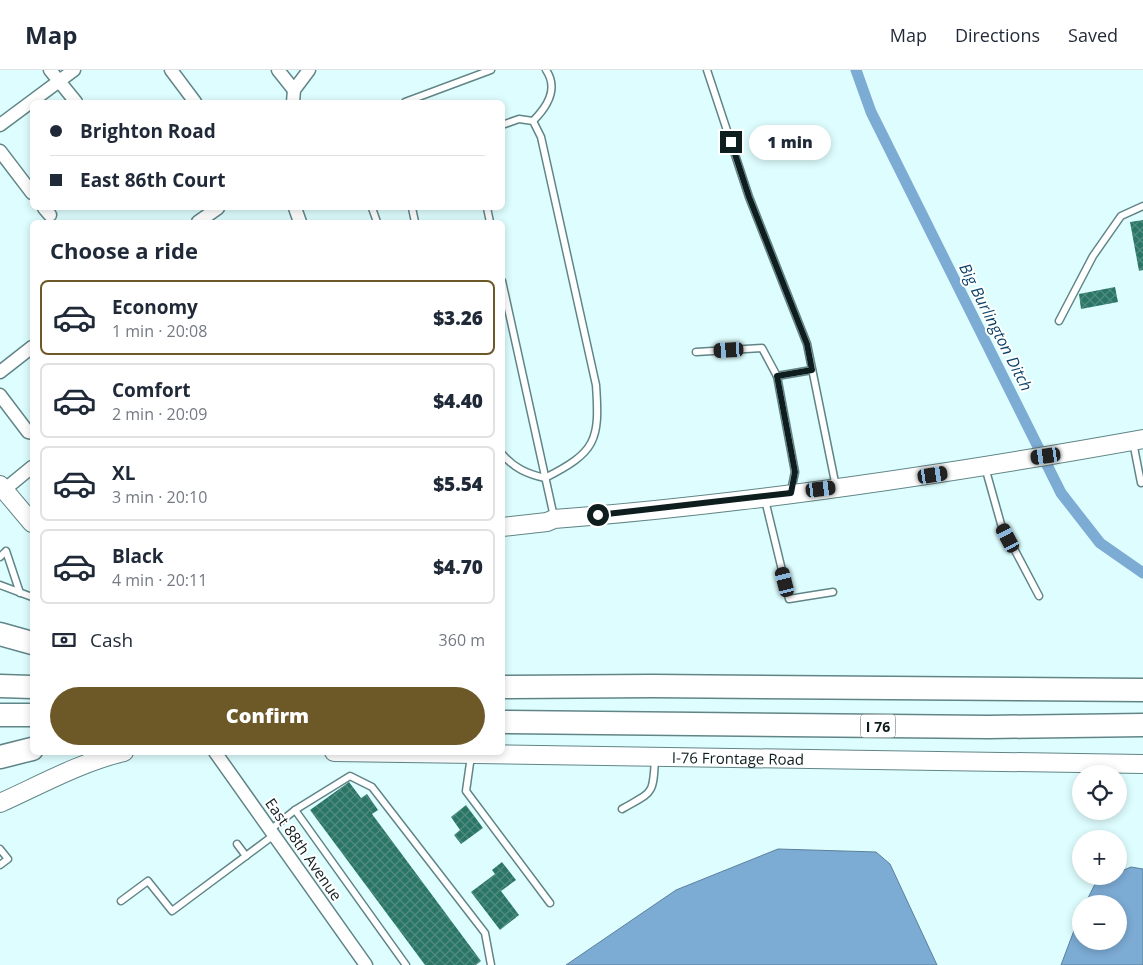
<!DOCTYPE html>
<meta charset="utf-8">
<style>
body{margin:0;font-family:"Open Sans",sans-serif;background:#f2f2f3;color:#1f2937;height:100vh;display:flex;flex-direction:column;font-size:19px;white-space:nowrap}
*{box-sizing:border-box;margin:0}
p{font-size:16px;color:#747a83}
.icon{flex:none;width:28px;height:28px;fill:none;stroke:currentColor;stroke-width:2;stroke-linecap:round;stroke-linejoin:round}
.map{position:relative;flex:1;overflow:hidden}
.panel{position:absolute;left:30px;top:150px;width:475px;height:535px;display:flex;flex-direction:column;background:#fff;border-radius:8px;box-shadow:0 2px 8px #0003}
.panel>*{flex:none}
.banner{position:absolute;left:30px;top:30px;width:475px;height:110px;border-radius:8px;box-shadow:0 2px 8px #0003;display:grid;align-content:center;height:110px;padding:0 20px;background:#fff}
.tools{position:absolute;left:1072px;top:695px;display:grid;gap:10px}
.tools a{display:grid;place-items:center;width:55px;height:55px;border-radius:50%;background:#fff;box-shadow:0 2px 8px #0003;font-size:25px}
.end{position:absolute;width:22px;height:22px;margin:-11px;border:6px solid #0e1d1e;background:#fff;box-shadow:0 0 0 2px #fff}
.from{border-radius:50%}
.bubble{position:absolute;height:35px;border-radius:18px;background:#fff;box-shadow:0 2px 8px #0003;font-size:16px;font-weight:800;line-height:35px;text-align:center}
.car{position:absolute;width:15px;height:30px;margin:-15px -8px;border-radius:6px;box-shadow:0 0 4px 1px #0007;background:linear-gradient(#222 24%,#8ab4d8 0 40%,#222 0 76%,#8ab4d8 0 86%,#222 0)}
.banner b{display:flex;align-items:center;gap:18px;height:48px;font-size:19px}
.banner b+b{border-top:1px solid #e0e1e3}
.banner i{width:12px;height:12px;background:#1f2937}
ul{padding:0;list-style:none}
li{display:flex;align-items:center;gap:15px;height:75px;margin:0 10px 8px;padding:0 10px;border:2px solid #e0e1e3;border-radius:8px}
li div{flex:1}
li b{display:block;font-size:19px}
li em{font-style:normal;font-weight:800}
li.on{border-color:#6d5827}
li>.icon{width:45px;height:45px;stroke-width:1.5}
h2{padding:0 20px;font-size:22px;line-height:60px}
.pay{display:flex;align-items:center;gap:12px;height:55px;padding:0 20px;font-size:19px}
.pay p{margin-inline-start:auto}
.button{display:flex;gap:10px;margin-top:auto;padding:10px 20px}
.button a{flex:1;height:58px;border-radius:30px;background:#6d5827;color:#fff;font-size:20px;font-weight:800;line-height:58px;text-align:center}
header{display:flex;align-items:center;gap:30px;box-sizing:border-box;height:70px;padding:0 25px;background:#fff;border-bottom:1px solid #e0e1e3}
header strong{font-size:24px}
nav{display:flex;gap:28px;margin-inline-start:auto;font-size:18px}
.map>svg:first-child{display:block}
.water{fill:#7cabd4;stroke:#5b809d}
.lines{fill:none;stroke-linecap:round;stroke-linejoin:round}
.canal{stroke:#7cabd4;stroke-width:11}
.building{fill:url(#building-cross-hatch)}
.lane-casing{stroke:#618587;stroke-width:9}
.street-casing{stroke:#618587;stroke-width:15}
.secondary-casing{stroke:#618587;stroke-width:20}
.highway-casing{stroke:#618587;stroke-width:25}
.lane{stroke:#fff;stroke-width:6}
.street{stroke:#fff;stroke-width:12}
.secondary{stroke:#fff;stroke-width:18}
.highway{stroke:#fff;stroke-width:22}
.route{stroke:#0e1d1e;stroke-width:6}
.labels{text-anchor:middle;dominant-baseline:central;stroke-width:4;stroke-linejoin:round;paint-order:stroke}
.shield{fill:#fff;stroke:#566162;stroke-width:1}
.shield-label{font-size:14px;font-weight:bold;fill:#0e1d1e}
.street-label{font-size:15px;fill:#0e1d1e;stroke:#fff}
.water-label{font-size:16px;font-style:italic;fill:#0c436a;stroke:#fff}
</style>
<header>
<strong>Map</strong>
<nav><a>Map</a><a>Directions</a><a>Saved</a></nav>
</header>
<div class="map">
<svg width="1143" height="895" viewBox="0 0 1143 895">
<defs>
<pattern id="building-cross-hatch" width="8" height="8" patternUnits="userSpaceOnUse" patternTransform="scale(1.25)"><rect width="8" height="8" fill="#297666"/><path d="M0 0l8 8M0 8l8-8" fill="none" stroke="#548b80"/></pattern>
</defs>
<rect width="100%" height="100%" fill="#defdfe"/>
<g class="water">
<path d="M778 779 876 782 890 794 937 895H566L676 820Z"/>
<path d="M1131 797 1143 799V895H1061L1081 842V871H1119V834H1085L1096 812 1109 806H1119V802Z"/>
</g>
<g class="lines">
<path class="canal" d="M856 0 871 42 1061 423 1100 473 1143 503"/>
</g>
<g class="building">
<path d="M1143 150V200L1139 201 1130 152Z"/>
<path d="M1115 217 1118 232 1081 239 1079 224Z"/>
<path d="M349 712 361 728 367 724 378 740 372 744 481 891 476 895H425L310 740Z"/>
<path d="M466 735 483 758 461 774 454 765 460 760 451 747Z"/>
<path d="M502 792 516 810 501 821 519 845 500 860 471 822 495 804 492 800Z"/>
</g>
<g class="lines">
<defs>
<g id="lane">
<path d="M707 0 749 127 807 274 836 417"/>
<path d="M405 32 491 0"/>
<path d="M533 51C547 37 559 19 546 0"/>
<path d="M502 55 519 49 533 51 541 67 596 315C600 371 596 382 545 408 527 404 514 398 502 384"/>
<path d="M372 138 377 152"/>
<path d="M412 138 415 152"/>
<path d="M487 138 490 152"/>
<path d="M502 211 554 447"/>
<path d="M1059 251 1093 186 1121 146 1143 136"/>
<path d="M696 282 762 278 777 306"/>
<path d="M1133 372 1141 413"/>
<path d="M985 397 1001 454 1039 526"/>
<path d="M791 421 795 402 777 306 812 300"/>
<path d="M765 430 789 529 833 522"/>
<path d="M0 487 6 481 20 523"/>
<path d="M0 515 32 527"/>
<path d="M471 686 466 721 550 833"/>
<path d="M622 739C653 721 653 726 655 689"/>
<path d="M295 740 350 706 372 717 485 863 491 895"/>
<path d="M270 760 295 740 406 895"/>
<path d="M237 774 246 786"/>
<path d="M0 779 8 789 0 795"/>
<path d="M121 831 148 811 172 841 274 765"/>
</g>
<g id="street">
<path d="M50 0 76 32"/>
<path d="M171 0 195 32"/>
<path d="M278 0 294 20"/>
<path d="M293 32 294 20 309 0"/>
<path d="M0 55 74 0"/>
<path d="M0 81 32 123"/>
<path d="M44 138 50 145"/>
<path d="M295 138 300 152"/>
<path d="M198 152 218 138"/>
<path d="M0 302 32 277"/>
<path d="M0 325 28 362 32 363"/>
<path d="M4 420 32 397"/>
<path d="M215 682 366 895"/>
</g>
<g id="secondary">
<path d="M0 415 32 453"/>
<path d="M502 457 547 452 554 449C751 434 948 404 1143 369"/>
<path id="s1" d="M334 682 1143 694"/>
<path d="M0 733C40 715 81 692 124 682"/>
</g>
<g id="highway">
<path d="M0 564 32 573"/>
<path d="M0 616 32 617"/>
<path d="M502 617 652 616 1143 620"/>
<path d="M0 645H32"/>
<path d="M502 652 989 657 1143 655"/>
<path d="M0 687 32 679"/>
</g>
</defs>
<use href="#lane" class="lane-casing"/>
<use href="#street" class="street-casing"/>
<use href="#secondary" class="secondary-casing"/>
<use href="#highway" class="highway-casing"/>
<use href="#lane" class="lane"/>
<use href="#street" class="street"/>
<use href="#secondary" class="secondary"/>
<use href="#highway" class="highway"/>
</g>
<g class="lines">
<path class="route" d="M598 445 791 423 795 402 777 306 812 300 807 274 749 127 731 72"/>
</g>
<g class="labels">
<rect class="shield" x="860.5" y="644.5" width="35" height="23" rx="4"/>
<g class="shield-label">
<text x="878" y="656">I 76</text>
</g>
<g class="street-label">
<text stroke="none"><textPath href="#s1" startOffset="404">I-76 Frontage Road</textPath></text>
<text transform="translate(304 779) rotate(55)">East 88th Avenue</text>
</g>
<g class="water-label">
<text transform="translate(996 257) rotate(63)">Big Burlington Ditch</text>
</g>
</g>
</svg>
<div class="tools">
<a><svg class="icon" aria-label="locate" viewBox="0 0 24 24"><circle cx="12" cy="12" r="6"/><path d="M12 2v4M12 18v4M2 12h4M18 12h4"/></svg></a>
<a>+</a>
<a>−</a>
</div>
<i class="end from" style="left:598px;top:445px"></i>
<i class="end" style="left:731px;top:72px"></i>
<div class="bubble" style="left:749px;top:55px;width:82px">1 min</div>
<i class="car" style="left:729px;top:280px;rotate:267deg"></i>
<i class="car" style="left:1046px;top:386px;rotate:262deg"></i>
<i class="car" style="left:933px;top:405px;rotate:81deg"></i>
<i class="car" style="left:821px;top:419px;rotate:83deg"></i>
<i class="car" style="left:1008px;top:468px;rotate:332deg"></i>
<i class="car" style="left:785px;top:512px;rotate:346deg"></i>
<div class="banner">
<b><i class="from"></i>Brighton Road</b>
<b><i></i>East 86th Court</b>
</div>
<section class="panel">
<h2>Choose a ride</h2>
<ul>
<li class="on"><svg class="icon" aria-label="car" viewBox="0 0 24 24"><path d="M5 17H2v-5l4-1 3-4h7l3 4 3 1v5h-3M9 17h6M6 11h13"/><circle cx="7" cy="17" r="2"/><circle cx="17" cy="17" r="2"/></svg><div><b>Economy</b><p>1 min · 20:08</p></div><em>$3.26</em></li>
<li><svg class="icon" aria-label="car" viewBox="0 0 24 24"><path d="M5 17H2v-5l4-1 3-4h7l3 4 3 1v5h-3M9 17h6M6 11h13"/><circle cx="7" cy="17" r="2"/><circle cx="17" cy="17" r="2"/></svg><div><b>Comfort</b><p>2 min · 20:09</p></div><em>$4.40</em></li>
<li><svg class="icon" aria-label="car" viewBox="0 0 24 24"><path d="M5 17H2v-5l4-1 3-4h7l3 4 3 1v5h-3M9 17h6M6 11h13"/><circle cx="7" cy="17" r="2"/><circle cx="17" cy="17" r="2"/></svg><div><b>XL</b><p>3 min · 20:10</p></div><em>$5.54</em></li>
<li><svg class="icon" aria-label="car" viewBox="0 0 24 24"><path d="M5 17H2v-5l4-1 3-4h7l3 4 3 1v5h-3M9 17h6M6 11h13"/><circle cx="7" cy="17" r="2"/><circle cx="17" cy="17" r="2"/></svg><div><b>Black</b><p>4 min · 20:11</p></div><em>$4.70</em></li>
</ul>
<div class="pay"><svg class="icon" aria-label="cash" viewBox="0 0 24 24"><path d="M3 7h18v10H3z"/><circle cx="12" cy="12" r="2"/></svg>Cash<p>360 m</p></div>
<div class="button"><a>Confirm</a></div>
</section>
</div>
